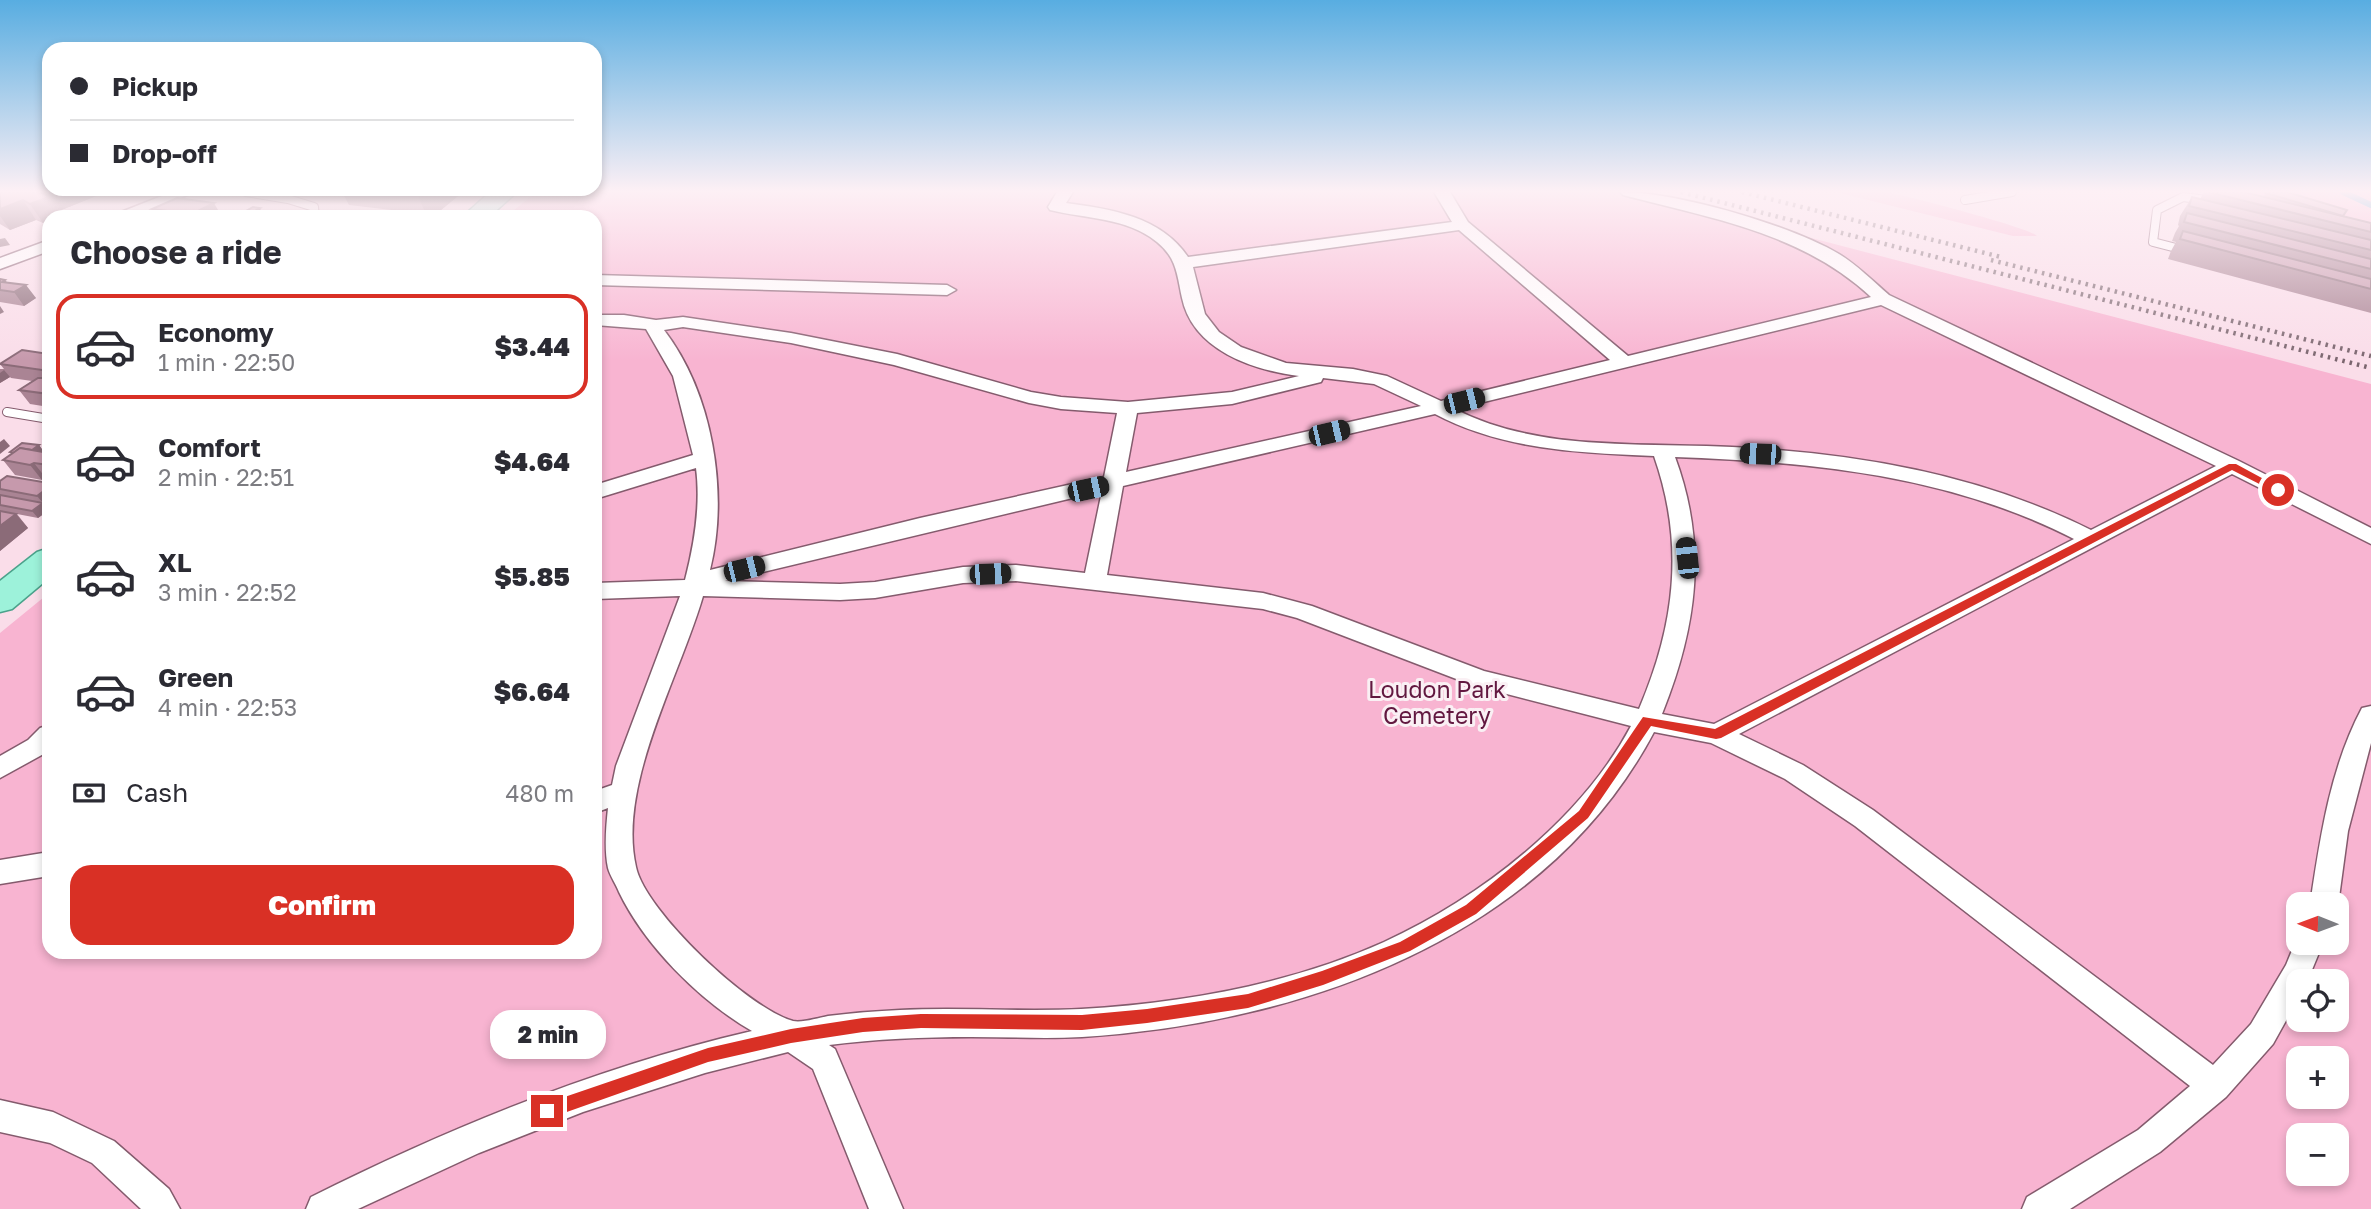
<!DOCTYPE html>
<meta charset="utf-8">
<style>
body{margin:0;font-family:"Golos Text",sans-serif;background:#f7f7f7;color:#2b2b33;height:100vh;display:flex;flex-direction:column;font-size:26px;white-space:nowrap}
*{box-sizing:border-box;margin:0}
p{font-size:23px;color:#7c7c81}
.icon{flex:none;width:38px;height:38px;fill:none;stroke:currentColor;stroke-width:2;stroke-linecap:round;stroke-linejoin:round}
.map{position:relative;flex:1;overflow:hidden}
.side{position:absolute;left:42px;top:210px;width:560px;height:749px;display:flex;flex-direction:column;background:#fff;border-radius:21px;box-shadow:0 4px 10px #0003}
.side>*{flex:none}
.banner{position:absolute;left:42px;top:42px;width:560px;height:154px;border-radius:21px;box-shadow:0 4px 10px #0003;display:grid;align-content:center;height:154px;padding:0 28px;background:#fff}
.needle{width:46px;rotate:271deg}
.buttons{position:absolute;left:2286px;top:892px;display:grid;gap:14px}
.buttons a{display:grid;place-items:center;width:63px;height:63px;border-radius:14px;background:#fff;box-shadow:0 4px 10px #0003;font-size:35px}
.end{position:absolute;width:32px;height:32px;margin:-16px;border:9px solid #d93025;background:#fff;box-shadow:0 0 0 4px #fff}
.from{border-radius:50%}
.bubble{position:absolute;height:49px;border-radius:21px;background:#fff;box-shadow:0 4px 10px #0003;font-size:23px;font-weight:800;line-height:49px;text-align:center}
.car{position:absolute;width:21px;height:42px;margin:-21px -10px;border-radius:9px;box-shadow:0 0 5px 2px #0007;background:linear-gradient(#222 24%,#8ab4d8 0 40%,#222 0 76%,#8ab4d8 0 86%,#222 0)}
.banner b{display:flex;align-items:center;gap:24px;height:66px;font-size:26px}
.banner b+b{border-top:2px solid #e1e1e2}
.banner i{width:18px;height:18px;background:#2b2b33}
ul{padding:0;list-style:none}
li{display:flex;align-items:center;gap:21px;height:105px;margin:0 14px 10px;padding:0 14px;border:4px solid transparent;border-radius:21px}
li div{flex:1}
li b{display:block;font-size:26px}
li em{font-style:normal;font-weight:800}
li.selected{border-color:#d93025}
li>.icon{width:63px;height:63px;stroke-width:1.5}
h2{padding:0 28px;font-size:32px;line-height:84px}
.pay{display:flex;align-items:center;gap:18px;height:77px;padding:0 28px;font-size:26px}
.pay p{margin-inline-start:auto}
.action{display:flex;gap:14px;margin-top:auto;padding:14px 28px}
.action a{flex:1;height:80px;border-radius:21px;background:#d93025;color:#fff;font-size:28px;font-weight:800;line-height:80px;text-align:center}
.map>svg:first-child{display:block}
.green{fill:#f8b4d1;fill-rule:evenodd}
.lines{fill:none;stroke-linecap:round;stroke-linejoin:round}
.stream{stroke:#20a2d6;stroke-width:6}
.service-casing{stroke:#845b6d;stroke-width:10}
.minor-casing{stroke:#845b6d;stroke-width:3}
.primary-casing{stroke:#4ba28b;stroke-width:3}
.service{stroke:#fff;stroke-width:8}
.minor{fill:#fff;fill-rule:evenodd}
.primary{fill:#9df2da;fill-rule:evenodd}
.rail{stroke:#7a656e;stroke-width:4.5;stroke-dasharray:2.5 5;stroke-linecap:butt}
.wall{fill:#aa8494}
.shaded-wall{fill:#8b6b78}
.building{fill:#c699ac;stroke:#8b6b78;stroke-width:2}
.route{fill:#d93025}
.labels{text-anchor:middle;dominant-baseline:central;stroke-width:6;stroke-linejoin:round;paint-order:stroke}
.park-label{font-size:23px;fill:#621840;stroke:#faf0f4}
</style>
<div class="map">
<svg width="2371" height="1209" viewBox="0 0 2371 1209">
<rect width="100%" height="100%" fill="#fadde9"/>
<g class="green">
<path d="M536 192H1635L2371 384V1209H0V633L49 593V952H595V217H506ZM2298 905H2336V943H2298ZM2298 982H2336V1020H2298ZM2298 1059H2336V1097H2298ZM2298 1136H2336V1174H2298Z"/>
<path d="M1836 192C1852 192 1870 190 1886 192 1904 195 2031 228 2037 236H2013Z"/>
<path d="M2250 192H2371V228Z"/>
</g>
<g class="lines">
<path class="stream" d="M2343 192 2371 205"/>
<defs>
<g id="service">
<path d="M246 192 288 199 314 207 315 217"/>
<path d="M1965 200 2012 192"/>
<path d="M2184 250 2153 242 2157 210 2183 197 2206 200"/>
<path d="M7 412 49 419"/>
</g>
<g id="minor">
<path d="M172 192H194L136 217H114L116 214Z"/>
<path d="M1057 192H1073L1066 203C1112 209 1161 217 1188 257L1452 222 1434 192H1450L1468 222 1628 356 1871 297C1803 233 1710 218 1623 195L1620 192C1677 192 1790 225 1839 254 1857 265 1873 281 1889 295L2239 461 2371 528V544L2232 474 1739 734 1803 765 1873 810 2213 1065 2251 1024 2286 965 2298 936V943H2323L2307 982H2298V999L2273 1044 2226 1097 2160 1152 2070 1209H2022L2027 1197 2138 1130 2190 1086 1855 826 1785 779 1711 743 1654 732C1545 938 1302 1023 1082 1037 1046 1039 1008 1037 971 1037 924 1037 876 1039 829 1045L835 1049 903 1209H869L813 1069 788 1052 705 1073 583 1112 479 1153 358 1209H306L311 1197C451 1127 600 1066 752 1031 700 1001 645 946 619 892 616 884 610 876 608 868 604 849 606 827 608 808L595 813V791L612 785 616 766 680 596 595 599V583L685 580C694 545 701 506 696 468L595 499V485L693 455 673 376 646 329 595 325V315H624L656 320 683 317 791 333 897 354 1031 392 1061 397 1128 402 1232 392 1299 376C1252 370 1193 350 1182 298 1177 275 1177 258 1157 242 1126 217 1086 219 1050 210L1048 207ZM1459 230 1610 360 1441 401 1387 376 1353 369 1286 363 1241 347 1219 332 1205 314 1193 267ZM1881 305 2216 466 2091 530C1979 474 1856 453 1732 447 1641 442 1538 452 1455 409ZM683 327 791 343 894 365 1029 403 1061 409 1117 413 1104 477 920 518 710 570C729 493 713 394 664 330ZM1323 378 1374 384 1421 406 1126 472 1137 413 1232 404 1321 382ZM1435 414C1503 450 1580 453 1654 456 1685 544 1675 625 1639 709L1484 671 1312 606 1263 593 1107 575 1123 486ZM1675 457C1813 462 1949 475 2074 539L1714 724 1662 714C1697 627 1708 546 1675 457ZM1102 491 1085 573 1016 565 963 567 875 582 840 584 725 581ZM1016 581 1263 609 1297 618 1472 685 1631 726C1581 820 1480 898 1384 942 1291 984 1183 1003 1081 1009 1021 1012 960 1007 900 1010 876 1011 852 1013 828 1016 818 1018 802 1023 793 1021 749 1009 645 911 636 867 617 785 680 676 703 596L840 600 875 598 963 583Z"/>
<path d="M49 240V251L0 269V258Z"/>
<path d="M595 275 947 285 956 290 947 295 595 285Z"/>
<path d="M2371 706V743L2348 831 2338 905 2336 909V905H2310C2320 838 2330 768 2362 708Z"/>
<path d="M49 725V751L0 778V756L28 740 40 728Z"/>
<path d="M49 852V876L0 884V860Z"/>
<path d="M0 1100 53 1112 114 1141 169 1189 180 1209H141L92 1163 50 1143 0 1132Z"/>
</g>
<g id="primary">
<path d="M490 192H517L489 217H462Z"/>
<path d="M49 548V578L12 609 0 612V581L37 552Z"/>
</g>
</defs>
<use href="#service" class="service-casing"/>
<use href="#minor" class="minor-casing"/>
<use href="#primary" class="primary-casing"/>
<use href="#service" class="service"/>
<use href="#minor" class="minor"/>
<use href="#primary" class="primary"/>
<g class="rail">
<path d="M1681 192 2371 368"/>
<path d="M1742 192 2001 257"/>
<path d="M1991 260 2371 356"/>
</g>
</g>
<g class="wall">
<path d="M0 192H106L59 211 62 216 49 217V221L43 223 36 220 10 230 0 224Z"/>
<path d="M342 192H463L441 210 426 214 349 205Z"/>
<path d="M2204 192H2244L2263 197 2267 192 2343 216 2371 223V313L2168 259 2171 251 2176 242 2172 241 2175 233 2179 226 2178 225 2180 216 2192 197 2200 199Z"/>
<path d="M152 209 218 210 203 217H169L156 215Z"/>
<path d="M0 279 7 282 36 298 24 306 0 302Z"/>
<path d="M49 354V407L30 404 19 390 32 381 11 378 10 377 0 383V369H4L0 364Z"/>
<path d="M39 445 44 452 49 453V478L45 477 42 480 15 475 3 460 12 454 10 452Z"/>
<path d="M0 481 49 483V510L38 518 17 514 28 528 0 551Z"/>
</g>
<g class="shaded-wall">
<path d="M44 192H106L59 211 62 216 49 217V221L43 223 30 204Z"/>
<path d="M426 192H463L441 210 426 214 417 194Z"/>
<path d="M23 200 36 220 10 230 0 216V209Z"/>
<path d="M214 203 218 210 203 217H194L192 214Z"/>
<path d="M260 208 263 215 260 217H249L248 215Z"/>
<path d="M5 238 10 245 0 247V239Z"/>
<path d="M5 280 14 292 26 285 36 298 24 306 14 292 2 282Z"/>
<path d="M0 306 4 312 0 314Z"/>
<path d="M49 366V379L42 370Z"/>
<path d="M4 370 10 377 0 383V373Z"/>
<path d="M4 439 10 446 0 454V442Z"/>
<path d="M39 445 44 452 27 454Z"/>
<path d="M34 463 45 477 42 480 30 465Z"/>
<path d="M49 487V510L38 518 32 511 43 503 37 496Z"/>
<path d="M16 514 28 528 0 551V526Z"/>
</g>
<g class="building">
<path d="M0 192H44L42 193 49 197 30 204 23 200 0 209Z"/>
<path d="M398 192H426L417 194Z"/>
<path d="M2208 192H2244L2371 223V232Z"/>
<path d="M2267 192H2287L2347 210 2343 216 2266 193Z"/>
<path d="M2192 197 2371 240V250L2189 206Z"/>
<path d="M177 198 214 203 192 214 152 209Z"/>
<path d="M253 207 260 208 248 215 241 214Z"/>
<path d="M526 211 543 213 539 217H519Z"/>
<path d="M2187 213 2371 259V269L2184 222Z"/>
<path d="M123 214 146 217H118Z"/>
<path d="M2183 231 2371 279V289L2180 239Z"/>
<path d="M0 279 5 280 2 282 26 285 14 292 0 290Z"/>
<path d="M22 350 49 354V366L42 370 0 364Z"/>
<path d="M49 375V394L19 390 38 378H44Z"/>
<path d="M22 443 39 445 32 450 20 448 14 453 10 452Z"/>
<path d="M20 448 49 453V465L34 463 30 465 3 460Z"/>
<path d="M7 476 49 483V487L37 496 0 489V481Z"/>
<path d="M0 495 43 503 32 511 0 505Z"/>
<path d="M0 511 16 514 0 526Z"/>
</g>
<linearGradient id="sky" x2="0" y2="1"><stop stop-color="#58ade1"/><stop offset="0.53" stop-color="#fdf0f5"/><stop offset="1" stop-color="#fdf0f5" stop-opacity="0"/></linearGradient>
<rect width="2371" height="361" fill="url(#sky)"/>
<path class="route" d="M2229 464H2236L2284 490 2275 492 2232 470 1721 738 1716 739 1651 726 1588 818 1476 914 1410 951 1323 985 1248 1008 1147 1023 1082 1030 921 1028 863 1032 791 1043 708 1062 547 1119 541 1116 539 1111 541 1105 547 1103 708 1048 791 1029 863 1018 921 1014 1082 1015 1147 1009 1248 994 1322 971 1400 942 1466 905 1579 811 1643 717 1715 729Z"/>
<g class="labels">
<g class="park-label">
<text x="1437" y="689">Loudon Park<tspan x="1437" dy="26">Cemetery</tspan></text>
</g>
</g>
</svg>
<div class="buttons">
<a><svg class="needle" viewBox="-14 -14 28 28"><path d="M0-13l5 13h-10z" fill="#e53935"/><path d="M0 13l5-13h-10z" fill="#7c7c81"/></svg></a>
<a><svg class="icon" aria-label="locate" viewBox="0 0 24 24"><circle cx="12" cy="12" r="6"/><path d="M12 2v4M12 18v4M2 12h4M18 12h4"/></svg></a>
<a>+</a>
<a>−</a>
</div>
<i class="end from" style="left:2278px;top:490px"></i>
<i class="end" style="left:547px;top:1111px"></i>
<div class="bubble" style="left:490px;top:1010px;width:116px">2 min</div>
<i class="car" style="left:1464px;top:401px;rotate:76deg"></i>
<i class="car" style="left:1329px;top:433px;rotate:77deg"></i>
<i class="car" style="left:1760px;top:454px;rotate:272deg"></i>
<i class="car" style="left:1088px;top:489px;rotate:78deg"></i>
<i class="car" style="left:1687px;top:558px;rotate:354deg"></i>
<i class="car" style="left:744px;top:569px;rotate:76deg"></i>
<i class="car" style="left:990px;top:574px;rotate:88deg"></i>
<div class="banner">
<b><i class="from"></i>Pickup</b>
<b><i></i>Drop-off</b>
</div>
<section class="side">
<h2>Choose a ride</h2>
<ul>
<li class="selected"><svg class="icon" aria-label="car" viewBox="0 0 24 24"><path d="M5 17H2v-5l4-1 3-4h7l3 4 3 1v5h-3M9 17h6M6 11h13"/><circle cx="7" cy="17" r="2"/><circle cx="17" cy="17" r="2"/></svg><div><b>Economy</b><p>1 min · 22:50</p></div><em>$3.44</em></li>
<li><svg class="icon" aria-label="car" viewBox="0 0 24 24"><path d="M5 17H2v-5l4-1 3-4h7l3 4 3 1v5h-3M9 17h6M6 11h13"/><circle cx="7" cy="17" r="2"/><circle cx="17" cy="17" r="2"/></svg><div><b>Comfort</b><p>2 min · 22:51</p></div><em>$4.64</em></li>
<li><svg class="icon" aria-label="car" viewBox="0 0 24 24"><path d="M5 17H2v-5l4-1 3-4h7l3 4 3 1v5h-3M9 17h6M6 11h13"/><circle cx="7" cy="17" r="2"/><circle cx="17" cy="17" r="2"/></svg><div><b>XL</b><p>3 min · 22:52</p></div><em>$5.85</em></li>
<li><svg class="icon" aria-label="car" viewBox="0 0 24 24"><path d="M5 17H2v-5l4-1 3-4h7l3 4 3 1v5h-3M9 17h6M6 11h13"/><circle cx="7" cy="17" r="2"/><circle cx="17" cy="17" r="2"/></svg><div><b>Green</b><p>4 min · 22:53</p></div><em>$6.64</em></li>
</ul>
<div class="pay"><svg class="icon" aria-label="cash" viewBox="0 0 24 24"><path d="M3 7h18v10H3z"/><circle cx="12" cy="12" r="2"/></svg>Cash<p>480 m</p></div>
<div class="action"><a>Confirm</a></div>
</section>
</div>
